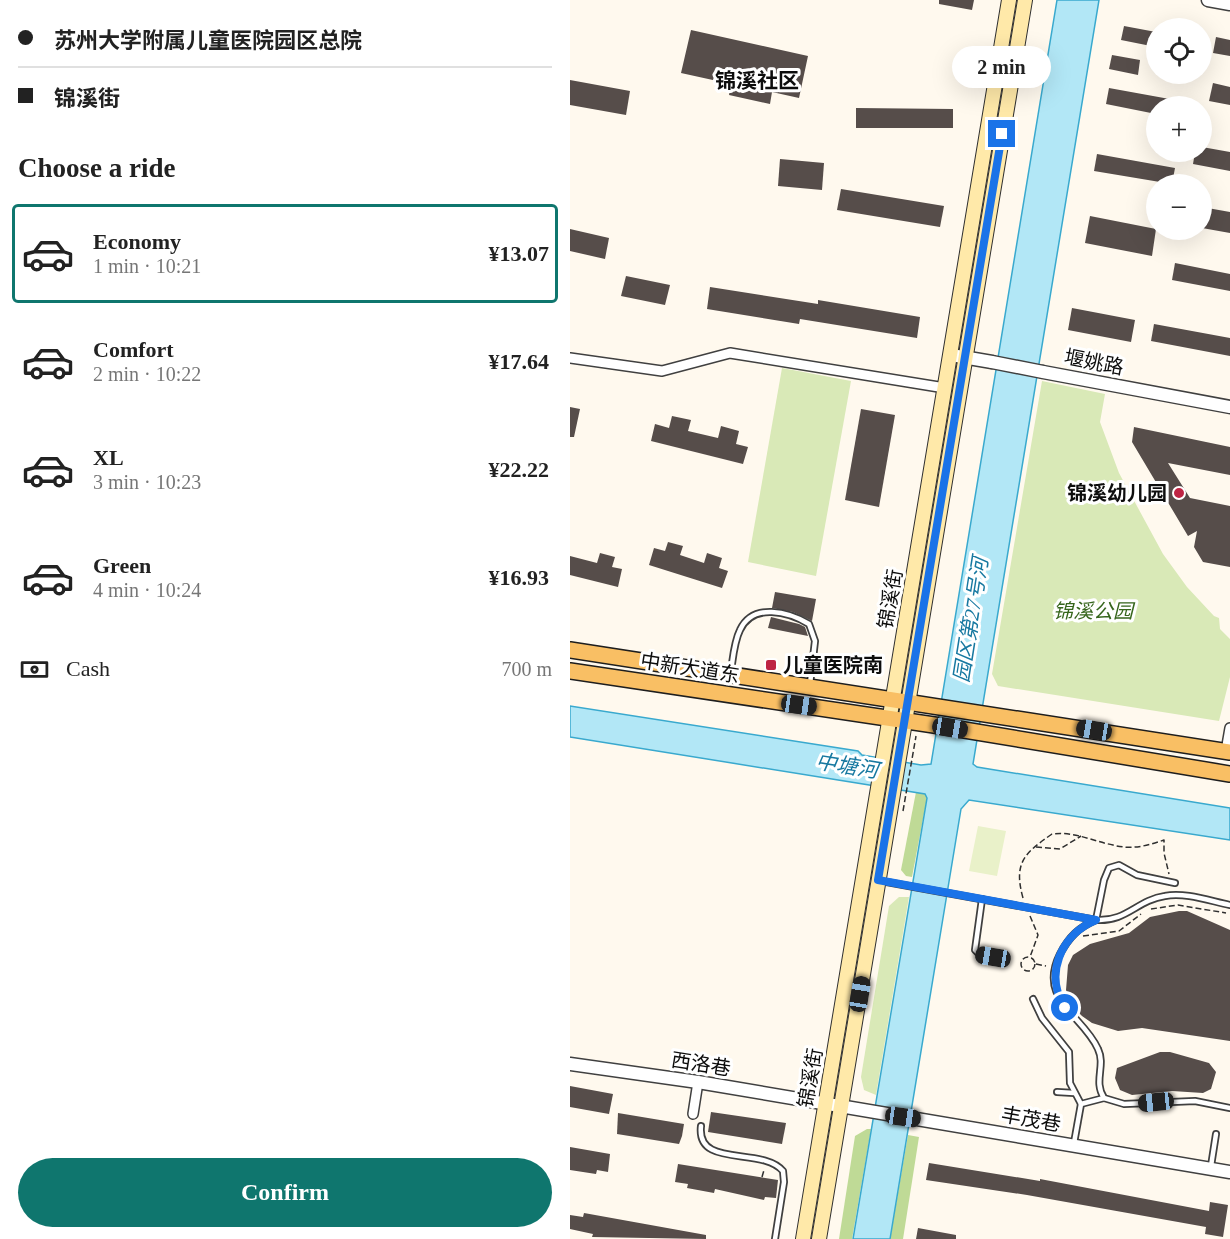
<!DOCTYPE html>
<meta charset="utf-8">
<style>
body{margin:0;font-family:"Times New Roman","Noto Sans SC",serif;background:#f6f6f6;color:#222;height:100vh;display:flex;flex-direction:column;font-size:22px;white-space:nowrap}
*{box-sizing:border-box;margin:0}
p{font-size:20px;color:#767676}
.icon{flex:none;width:33px;height:33px;fill:none;stroke:currentColor;stroke-width:2;stroke-linecap:round;stroke-linejoin:round}
.map{position:relative;flex:1;overflow:hidden}
.sheet{display:flex;flex-direction:column;background:#fff;width:570px}
.sheet>*{flex:none}
.guide{display:grid;align-content:center;height:132px;padding:0 18px;background:#fff}
.tools{position:absolute;left:576px;top:18px;display:grid;gap:12px}
.tools a{display:grid;place-items:center;width:66px;height:66px;border-radius:50%;background:#fff;box-shadow:0 6px 24px #0002;font-size:30px}
.end{position:absolute;width:27px;height:27px;margin:-14px;border:8px solid #1a73e8;background:#fff;box-shadow:0 0 0 3px #fff}
.from{border-radius:50%}
.bubble{position:absolute;height:42px;border-radius:21px;background:#fff;box-shadow:0 6px 24px #0002;font-size:20px;font-weight:700;line-height:42px;text-align:center}
.car{position:absolute;width:18px;height:36px;margin:-18px -9px;border-radius:8px;box-shadow:0 0 4px 2px #0007;background:linear-gradient(#222 24%,#8ab4d8 0 40%,#222 0 76%,#8ab4d8 0 86%,#222 0)}
.guide b{display:flex;align-items:center;gap:21px;height:57px;font-size:22px}
.guide b+b{border-top:2px solid #e0e0e0}
.guide i{width:15px;height:15px;background:#222}
ul{padding:0;list-style:none}
li{display:flex;align-items:center;gap:18px;height:99px;margin:0 12px 9px;padding:0 6px;border:3px solid transparent;border-radius:6px}
li div{flex:1}
li b{display:block;font-size:22px}
li em{font-style:normal;font-weight:700}
li.on{border-color:#0f766e}
li>.icon{width:54px;height:54px;stroke-width:1.5}
h2{padding:0 18px;font-size:27px;line-height:72px}
.pay{display:flex;align-items:center;gap:15px;height:66px;padding:0 18px;font-size:22px}
.pay p{margin-inline-start:auto}
.primary-button{display:flex;gap:12px;margin-top:auto;padding:12px 18px}
.primary-button a{flex:1;height:69px;border-radius:36px;background:#0f766e;color:#fff;font-size:24px;font-weight:700;line-height:69px;text-align:center}
main{display:flex;flex:1;min-height:0}
.map>svg:first-child{display:block}
.green{fill:#d9e9b7}
.forest{fill:#bfda96}
.pitch{fill:#e9f1c9}
.water{fill:#b2e7f6;stroke:#39a9ce;stroke-width:1.5}
.building{fill:#564d4a}
.lines{fill:none;stroke-linecap:round;stroke-linejoin:round}
.service-casing{stroke:#404040;stroke-width:8}
.minor-casing{stroke:#404040;stroke-width:12}
.tertiary-casing{stroke:#404040;stroke-width:15}
.secondary-casing{stroke:#2f2f2f;stroke-width:16}
.primary-casing{stroke:#1e1e1e;stroke-width:18}
.path{stroke:#2f2f2f;stroke-width:1.5;stroke-dasharray:6 3;stroke-linecap:butt}
.service{stroke:#fff;stroke-width:4.5}
.minor{stroke:#fff;stroke-width:9}
.tertiary{stroke:#fff;stroke-width:12}
.secondary{stroke:#ffe9a9;stroke-width:14}
.primary{stroke:#f9bf64;stroke-width:15}
.tertiary-bridge-casing{stroke:#404040;stroke-width:15;stroke-linecap:butt}
.tertiary-bridge{stroke:#fff;stroke-width:12}
.route{stroke:#1a73e8;stroke-width:8}
.poi-dot{fill:#be2443;stroke:#fff;stroke-width:2}
.labels{text-anchor:middle;dominant-baseline:central;stroke-width:6;stroke-linejoin:round;paint-order:stroke}
.street-label{font-size:20px;fill:#0d0d0d;stroke:#fff}
.poi-label{font-size:20px;font-weight:bold;fill:#0d0d0d;stroke:#fff;text-anchor:end}
.park-label{font-size:20px;font-style:italic;fill:#37661d;stroke:#fff}
.neighbourhood-label{font-size:21px;font-weight:bold;fill:#0d0d0d;stroke:#fff}
.water-label{font-size:21px;font-style:italic;fill:#1678a0;stroke:#fff}
</style>
<main>
<section class="sheet">
<div class="guide">
<b><i class="from"></i>苏州大学附属儿童医院园区总院</b>
<b><i></i>锦溪街</b>
</div>
<h2>Choose a ride</h2>
<ul>
<li class="on"><svg class="icon" aria-label="car" viewBox="0 0 24 24"><path d="M5 17H2v-5l4-1 3-4h7l3 4 3 1v5h-3M9 17h6M6 11h13"/><circle cx="7" cy="17" r="2"/><circle cx="17" cy="17" r="2"/></svg><div><b>Economy</b><p>1 min · 10:21</p></div><em>¥13.07</em></li>
<li><svg class="icon" aria-label="car" viewBox="0 0 24 24"><path d="M5 17H2v-5l4-1 3-4h7l3 4 3 1v5h-3M9 17h6M6 11h13"/><circle cx="7" cy="17" r="2"/><circle cx="17" cy="17" r="2"/></svg><div><b>Comfort</b><p>2 min · 10:22</p></div><em>¥17.64</em></li>
<li><svg class="icon" aria-label="car" viewBox="0 0 24 24"><path d="M5 17H2v-5l4-1 3-4h7l3 4 3 1v5h-3M9 17h6M6 11h13"/><circle cx="7" cy="17" r="2"/><circle cx="17" cy="17" r="2"/></svg><div><b>XL</b><p>3 min · 10:23</p></div><em>¥22.22</em></li>
<li><svg class="icon" aria-label="car" viewBox="0 0 24 24"><path d="M5 17H2v-5l4-1 3-4h7l3 4 3 1v5h-3M9 17h6M6 11h13"/><circle cx="7" cy="17" r="2"/><circle cx="17" cy="17" r="2"/></svg><div><b>Green</b><p>4 min · 10:24</p></div><em>¥16.93</em></li>
</ul>
<div class="pay"><svg class="icon" aria-label="cash" viewBox="0 0 24 24"><path d="M3 7h18v10H3z"/><circle cx="12" cy="12" r="2"/></svg>Cash<p>700 m</p></div>
<div class="primary-button"><a>Confirm</a></div>
</section>
<div class="map">
<svg width="660" height="1239" viewBox="0 0 660 1239">
<rect width="100%" height="100%" fill="#fff9ee"/>
<g class="green">
<path d="M212 368 281 381 246 576 178 562Z"/>
<path d="M472 381 535 394 530 422 549 473 593 554 617 587 644 616 649 618 650 629 660 639V677L649 721 428 686 422 674Z"/>
<path d="M329 897H339L306 1095 294 1090 291 1077 319 906Z"/>
</g>
<g class="forest">
<path d="M346 792 355 794 357 798 342 877 336 876 331 870Z"/>
<path d="M297 1129H301L282 1239H269L285 1136Z"/>
<path d="M338 1135 349 1137 333 1239H320Z"/>
</g>
<path class="pitch" d="M408 826 436 831 427 876 399 871Z"/>
<path class="water" d="M487 0H529L403 764 407 767 660 808V840L399 800 391 809 320 1239H283L357 798 355 794 0 737V706L288 751 292 755 351 765 361 764Z"/>
<g class="building">
<path d="M369 0H404L402 10 369 4Z"/>
<path d="M554 26 586 32V47L551 40Z"/>
<path d="M121 30 238 56 229 98 202 92 200 104 159 95 161 84 111 73Z"/>
<path d="M646 37 660 40V56L643 53Z"/>
<path d="M542 55 570 60 568 75 539 69Z"/>
<path d="M0 80 60 91 56 115 0 105Z"/>
<path d="M643 83 660 87V105L639 101Z"/>
<path d="M539 88 616 102V106H586V114L536 104Z"/>
<path d="M286 108 383 109V128H286Z"/>
<path d="M632 147 660 152V171L623 164 625 152H632Z"/>
<path d="M527 154 605 168 602 184 524 171Z"/>
<path d="M210 159 254 163 252 190 208 186Z"/>
<path d="M271 189 374 206 370 227 267 210Z"/>
<path d="M632 207 660 212V233L632 228Z"/>
<path d="M520 216 586 229 582 256 515 243Z"/>
<path d="M0 229 39 238 35 259 0 251Z"/>
<path d="M605 263 660 274V291L602 280Z"/>
<path d="M56 276 100 285 95 305 51 296Z"/>
<path d="M140 287 248 304V300L350 317 347 338 230 319 229 324 137 309Z"/>
<path d="M502 308 565 320 561 342 498 330Z"/>
<path d="M584 324 660 338V356L581 341Z"/>
<path d="M0 407 10 409 4 437H0Z"/>
<path d="M291 409 325 415 309 507 275 500Z"/>
<path d="M102 416 121 420 118 431 148 438 151 426 169 431 166 444 178 447 173 464 81 441 85 424 99 428Z"/>
<path d="M564 427 660 447V475L598 463 620 498 660 506V567L633 562 624 547 627 531 618 536 562 442Z"/>
<path d="M98 542 113 546 110 555 134 563 137 553 152 558 149 568 158 571 152 588 79 565 84 548 95 551Z"/>
<path d="M30 553 45 557 42 567 52 569 48 587 0 575V556L27 563Z"/>
<path d="M205 592 246 599 242 621 223 612 202 608Z"/>
<path d="M201 617 229 624 235 627 238 636 198 628Z"/>
<path d="M609 911H617L660 930V1041L572 1028 548 1031 522 1023 512 1016 504 1008 496 990 498 965 503 955 520 944 559 933 580 917Z"/>
<path d="M590 1052H600L639 1063 646 1072 641 1089 633 1093 602 1091 562 1095 550 1090 545 1078 547 1068Z"/>
<path d="M0 1086 43 1094 39 1114 0 1107Z"/>
<path d="M141 1112 216 1123 212 1144 138 1132Z"/>
<path d="M48 1113 114 1124 112 1136 109 1144 47 1134Z"/>
<path d="M0 1147 40 1154 38 1172 27 1170 26 1174 0 1170Z"/>
<path d="M359 1163 470 1181V1179L639 1211 640 1202 658 1205 653 1237 635 1234 636 1227 457 1195 356 1180Z"/>
<path d="M108 1164 208 1180 206 1198 195 1197 194 1200 145 1189 144 1193 117 1188 118 1184 105 1182Z"/>
<path d="M14 1213 136 1235V1239L22 1237 23 1234 0 1229V1215L13 1217Z"/>
<path d="M348 1228 386 1235V1239H346Z"/>
</g>
<g class="lines">
<defs>
<g id="service">
<path d="M161 671C163 658 164 642 170 630 183 602 219 612 239 624L245 641 240 684"/>
<path d="M311 881 526 920C557 922 567 900 595 896 615 892 640 901 660 905"/>
<path d="M605 883 567 875 549 865 539 868 534 880 526 920C509 927 499 937 490 954 467 1000 513 1015 528 1049 536 1066 523 1081 534 1098L554 1104 625 1101 660 1108"/>
<path d="M412 899 405 950 410 955 436 960"/>
<path d="M463 999 472 1018 499 1052 500 1083 511 1104 534 1098"/>
<path d="M487 1092 504 1093"/>
<path d="M131 1126C126 1169 192 1146 213 1171L214 1182 205 1239"/>
<path d="M504 1143 511 1104"/>
<path d="M641 1166 646 1134"/>
</g>
<g id="minor">
<path d="M0 358 92 371 160 353 375 388"/>
<path d="M656 751 660 728"/>
<path d="M123 1114 128 1082"/>
</g>
<g id="tertiary">
<path d="M638 0 660 4"/>
<path d="M387 356 422 362"/>
<path d="M473 372 660 407"/>
<path d="M0 1064 128 1082 660 1172"/>
</g>
<g id="secondary">
<path d="M233 1239 439 0"/>
<path d="M249 1239 455 0"/>
</g>
<g id="primary">
<path d="M0 650 660 752"/>
<path d="M0 671 364 725 660 774"/>
</g>
</defs>
<use href="#service" class="service-casing"/>
<use href="#minor" class="minor-casing"/>
<use href="#tertiary" class="tertiary-casing"/>
<use href="#secondary" class="secondary-casing"/>
<use href="#primary" class="primary-casing"/>
<g class="path">
<path d="M333 811 346 736"/>
<path d="M466 847 490 849 511 836"/>
<path d="M453 898C443 862 455 853 482 834 504 831 522 841 543 845 561 850 577 846 594 840V853L599 874"/>
<path d="M581 909 608 905 656 913"/>
<path d="M460 916 468 935 460 957"/>
<path d="M513 936 549 931 571 914"/>
<circle cx="458" cy="964" r="7"/>
<path d="M466 964 476 966"/>
<path d="M192 1177 194 1170"/>
</g>
<use href="#service" class="service"/>
<use href="#minor" class="minor"/>
<use href="#tertiary" class="tertiary"/>
<use href="#secondary" class="secondary"/>
<use href="#primary" class="primary"/>
<defs>
<path id="tertiary-bridge" d="M422 362 473 372"/>
</defs>
<use href="#tertiary-bridge" class="tertiary-bridge-casing"/>
<use href="#tertiary-bridge" class="tertiary-bridge"/>
</g>
<g class="lines">
<path class="route" d="M432 134 308 880 526 920C490 935 474 975 495 1008"/>
</g>
<g class="poi-dot">
<circle cx="609" cy="493" r="6"/>
<rect x="195" y="659" width="12" height="12" rx="3"/>
</g>
<g class="labels">
<g class="street-label">
<text transform="translate(524 362) rotate(11)">堰姚路</text>
<text transform="translate(320 599) rotate(-80)">锦溪街</text>
<text transform="translate(120 668) rotate(9)">中新大道东</text>
<text transform="translate(131 1064) rotate(9)">西洛巷</text>
<text transform="translate(240 1078) rotate(-80)">锦溪街</text>
<text transform="translate(461 1119) rotate(10)">丰茂巷</text>
</g>
<g class="poi-label">
<text x="597" y="493">锦溪幼儿园</text>
<text x="213" y="665" text-anchor="start">儿童医院南</text>
</g>
<g class="park-label">
<text x="523" y="611">锦溪公园</text>
</g>
<g class="neighbourhood-label">
<text x="187" y="81">锦溪社区</text>
</g>
<g class="water-label">
<text transform="translate(401 620) rotate(-81)">园区第27号河</text>
<text transform="translate(277 766) rotate(9)">中塘河</text>
</g>
</g>
</svg>
<div class="tools">
<a><svg class="icon" aria-label="locate" viewBox="0 0 24 24"><circle cx="12" cy="12" r="6"/><path d="M12 2v4M12 18v4M2 12h4M18 12h4"/></svg></a>
<a>+</a>
<a>−</a>
</div>
<i class="end from" style="left:495px;top:1008px"></i>
<i class="end" style="left:432px;top:134px"></i>
<div class="bubble" style="left:382px;top:46px;width:99px">2 min</div>
<i class="car" style="left:229px;top:705px;rotate:98deg"></i>
<i class="car" style="left:380px;top:728px;rotate:99deg"></i>
<i class="car" style="left:524px;top:730px;rotate:279deg"></i>
<i class="car" style="left:423px;top:957px;rotate:280deg"></i>
<i class="car" style="left:290px;top:994px;rotate:9deg"></i>
<i class="car" style="left:586px;top:1102px;rotate:264deg"></i>
<i class="car" style="left:333px;top:1117px;rotate:98deg"></i>
</div>
</main>
